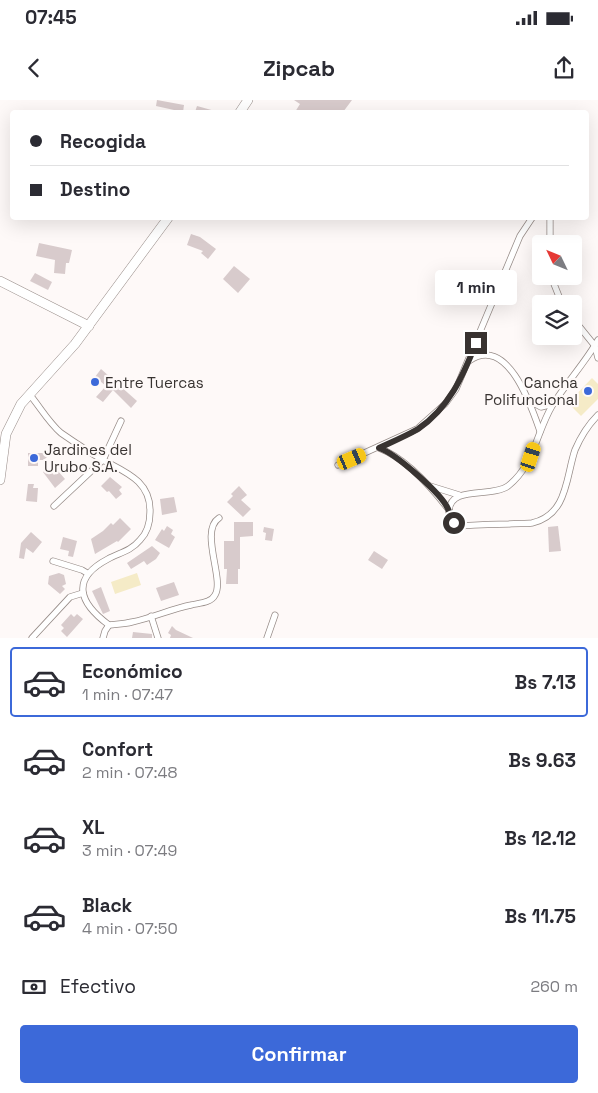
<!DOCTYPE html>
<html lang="es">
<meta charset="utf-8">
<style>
body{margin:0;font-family:"Space Grotesk",sans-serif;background:#f2f2f3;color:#2b2b33;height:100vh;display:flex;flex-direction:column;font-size:19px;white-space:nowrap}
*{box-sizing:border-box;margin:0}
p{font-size:16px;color:#7c7c81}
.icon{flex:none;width:28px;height:28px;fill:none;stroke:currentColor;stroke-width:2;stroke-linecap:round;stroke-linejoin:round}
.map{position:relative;height:538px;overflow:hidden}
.details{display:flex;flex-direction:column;background:#fff;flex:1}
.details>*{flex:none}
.banner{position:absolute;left:10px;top:10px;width:579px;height:110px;border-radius:5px;box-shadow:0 5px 20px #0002;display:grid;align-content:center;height:110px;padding:0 20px;background:#fff}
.needle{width:32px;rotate:313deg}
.buttons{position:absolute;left:532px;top:135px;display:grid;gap:10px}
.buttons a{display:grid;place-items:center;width:50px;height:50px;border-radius:5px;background:#fff;box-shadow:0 5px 20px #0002;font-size:25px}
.end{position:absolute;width:22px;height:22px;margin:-11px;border:6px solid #383331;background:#fff;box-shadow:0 0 0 2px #fff}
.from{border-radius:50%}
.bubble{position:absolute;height:35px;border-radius:5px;background:#fff;box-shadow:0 5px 20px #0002;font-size:16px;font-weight:600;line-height:35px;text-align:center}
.car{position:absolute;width:15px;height:30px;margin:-15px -8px;border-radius:6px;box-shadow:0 0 4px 1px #0007;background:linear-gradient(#f5c518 24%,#345 0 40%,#f5c518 0 76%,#345 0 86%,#f5c518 0)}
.banner b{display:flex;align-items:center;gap:18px;height:48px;font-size:19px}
.banner b+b{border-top:1px solid #e1e1e2}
.banner i{width:12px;height:12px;background:#2b2b33}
ul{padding:9px 0 0;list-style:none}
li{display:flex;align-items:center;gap:15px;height:70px;margin:0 10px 8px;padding:0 10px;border:2px solid transparent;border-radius:5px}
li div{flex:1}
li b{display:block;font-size:19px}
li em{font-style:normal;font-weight:600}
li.selected{border-color:#3c69d9}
li>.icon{width:45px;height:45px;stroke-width:1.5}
.pay{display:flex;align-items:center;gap:12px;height:55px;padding:0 20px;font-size:19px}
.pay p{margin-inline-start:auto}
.cta{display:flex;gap:10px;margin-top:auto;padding:10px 20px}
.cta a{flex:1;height:58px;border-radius:5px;background:#3c69d9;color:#fff;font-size:20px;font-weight:600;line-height:58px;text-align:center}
.status{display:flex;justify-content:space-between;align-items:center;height:35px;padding:0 25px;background:#fff;direction:ltr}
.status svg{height:14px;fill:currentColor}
header{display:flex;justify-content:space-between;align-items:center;height:65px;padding:0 20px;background:#fff;font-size:22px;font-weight:600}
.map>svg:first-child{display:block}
.green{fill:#f5ebc7}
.building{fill:#d8cbcc}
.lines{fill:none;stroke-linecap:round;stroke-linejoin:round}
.street-casing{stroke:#988d89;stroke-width:7}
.secondary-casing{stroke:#988d89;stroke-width:10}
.street{stroke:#fff;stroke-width:5.5}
.secondary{stroke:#fff;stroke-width:9}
.route{stroke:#383331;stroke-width:6}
.poi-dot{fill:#3c69d9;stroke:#fef9f8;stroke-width:2}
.labels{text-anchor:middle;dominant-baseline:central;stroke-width:4.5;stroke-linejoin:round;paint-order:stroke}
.poi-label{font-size:15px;fill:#383331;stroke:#fef9f8;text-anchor:start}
</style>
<div class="status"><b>07:45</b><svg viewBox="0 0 49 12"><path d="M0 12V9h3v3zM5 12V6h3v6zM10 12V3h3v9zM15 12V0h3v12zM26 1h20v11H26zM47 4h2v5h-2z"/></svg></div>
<header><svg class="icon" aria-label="back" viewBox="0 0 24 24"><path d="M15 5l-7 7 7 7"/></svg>Zipcab<svg class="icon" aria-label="share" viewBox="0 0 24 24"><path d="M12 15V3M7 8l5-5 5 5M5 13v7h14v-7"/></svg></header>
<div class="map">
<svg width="598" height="538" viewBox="0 0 598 538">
<rect width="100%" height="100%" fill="#fef9f8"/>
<g class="green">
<path d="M592 278 598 284V299L581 316 568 303Z"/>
<path d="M137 473 141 485 115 494 111 482Z"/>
</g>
<g class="building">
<path d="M157 0 184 5 183 12 156 6Z"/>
<path d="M294 0H352L343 12H295L300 4Z"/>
<path d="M197 6 215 11 214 12H195Z"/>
<path d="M191 134 200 137 216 149 208 159 201 153 203 151 187 145Z"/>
<path d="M39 143 72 150 69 163H66L65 174 54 173 55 160 36 156Z"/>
<path d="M234 166 250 179 238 193 223 179Z"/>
<path d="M35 173 52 182 48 190 30 181Z"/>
<path d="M101 269 137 301 131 308 113 290 103 302 96 297 106 286 95 277Z"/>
<path d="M28 353H51L44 360H38V366H28Z"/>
<path d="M47 369H49L54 375 58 371 65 379 55 388 43 372Z"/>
<path d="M110 377 122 387 119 390 122 394 116 399 109 391 107 392 101 386Z"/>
<path d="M28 384H34L33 388H38L37 402 26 401Z"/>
<path d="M239 386 247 395 241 400 251 409 243 417 227 402 233 396 231 394Z"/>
<path d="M174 397 177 412 162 415 160 399Z"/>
<path d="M120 418 131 429 118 442 117 441 95 454 91 439 103 431 111 423 113 425Z"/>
<path d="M234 422H253V436L240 437V469H238V484H226L227 469H224V441H234Z"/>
<path d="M167 426 173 430 171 434 175 437 169 448 155 440 162 429 164 431Z"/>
<path d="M558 426 561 451 549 452 548 427Z"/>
<path d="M264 427 274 429 272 441 265 440 266 433 263 432Z"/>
<path d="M31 432 42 442 33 453 26 448 24 459 19 458 21 443Z"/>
<path d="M63 437 77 441 73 457 68 456 69 451 60 449Z"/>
<path d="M152 446 160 453 156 459 147 465 144 461 131 469 127 463Z"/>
<path d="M374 451 388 460 382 469 368 460Z"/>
<path d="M59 473 64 475 66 484 62 486 65 489 60 494 48 484 49 476Z"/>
<path d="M174 482 179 495 161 501 156 488Z"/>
<path d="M101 487 110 511 103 514 92 491Z"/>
<path d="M71 514 74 517 77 514 83 519 67 537 61 531 64 528 61 525Z"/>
<path d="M172 526 176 530 193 538H170L171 535 168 533Z"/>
<path d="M133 532 152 534V538H132Z"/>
</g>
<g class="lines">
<defs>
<g id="street">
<path d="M550 144V118"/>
<path d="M553 176 554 184 562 204"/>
<path d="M574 220 595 246 598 258"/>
<path d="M598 240C585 263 566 283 552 306 536 333 534 366 508 386 492 398 450 385 449 411 448 418 453 423 459 426 475 425 492 424 509 424 517 423 525 424 532 423 568 415 566 376 575 350 581 336 588 325 598 315"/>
<path d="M469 261C507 234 531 305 540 331"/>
<path d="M30 295C40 307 49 323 61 333 74 342 89 352 103 360 125 372 151 381 150 412 150 422 147 433 140 440 131 451 119 453 108 459 70 479 79 503 109 525 116 524 124 524 132 522 152 518 171 509 191 505 199 503 211 503 215 495 225 480 199 431 219 418"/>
<path d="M530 301 541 307 553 304"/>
<path d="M379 348C405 358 432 388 449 410"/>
<path d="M338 365 417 329 445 304 456 289 520 136 532 118"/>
<path d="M430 386 459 395"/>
<path d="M54 406 103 360 121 321"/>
<path d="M53 461 82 470 87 473"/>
<path d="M151 516 158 538"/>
<path d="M32 538 70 497 83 493"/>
<path d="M103 538 105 531 109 525"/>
<path d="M267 538 275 515"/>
</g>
<g id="secondary">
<path d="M240 12 248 0"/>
<path d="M0 181 89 226"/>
<path d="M0 380 6 334 21 304 75 244 168 118"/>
</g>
</defs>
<use href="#street" class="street-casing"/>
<use href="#secondary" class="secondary-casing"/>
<use href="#street" class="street"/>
<use href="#secondary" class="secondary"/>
</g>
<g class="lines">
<path class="route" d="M454 423C450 418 451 415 448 409 442 394 395 353 379 348 392 342 406 336 418 329 449 308 463 276 476 243"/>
</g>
<g class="poi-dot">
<circle cx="95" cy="282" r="5"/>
<circle cx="588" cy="291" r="5"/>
<circle cx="34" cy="358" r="5"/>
</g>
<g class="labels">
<g class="poi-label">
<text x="105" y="282">Entre Tuercas</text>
<text x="578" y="282" text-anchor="end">Cancha<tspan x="578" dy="17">Polifuncional</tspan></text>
<text x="44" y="349">Jardines del<tspan x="44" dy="17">Urubo S.A.</tspan></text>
</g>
</g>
</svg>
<div class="buttons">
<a><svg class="needle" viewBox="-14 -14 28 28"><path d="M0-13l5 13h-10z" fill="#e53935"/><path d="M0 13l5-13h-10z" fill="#7c7c81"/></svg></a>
<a><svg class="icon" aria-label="layers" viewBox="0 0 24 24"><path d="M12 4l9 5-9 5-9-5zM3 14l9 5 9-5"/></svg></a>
</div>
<i class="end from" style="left:454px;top:423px"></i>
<i class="end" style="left:476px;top:243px"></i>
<div class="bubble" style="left:435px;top:170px;width:82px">1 min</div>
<i class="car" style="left:531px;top:357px;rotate:18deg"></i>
<i class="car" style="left:352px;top:359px;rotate:67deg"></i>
<div class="banner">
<b><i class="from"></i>Recogida</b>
<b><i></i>Destino</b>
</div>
</div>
<section class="details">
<ul>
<li class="selected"><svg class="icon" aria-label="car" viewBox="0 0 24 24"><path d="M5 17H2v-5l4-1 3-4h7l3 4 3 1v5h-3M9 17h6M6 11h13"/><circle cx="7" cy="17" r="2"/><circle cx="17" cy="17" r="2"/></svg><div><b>Económico</b><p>1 min · 07:47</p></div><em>Bs 7.13</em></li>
<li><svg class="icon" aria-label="car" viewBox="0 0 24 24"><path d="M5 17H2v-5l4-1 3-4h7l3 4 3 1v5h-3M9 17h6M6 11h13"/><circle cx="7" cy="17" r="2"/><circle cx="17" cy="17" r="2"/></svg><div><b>Confort</b><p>2 min · 07:48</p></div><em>Bs 9.63</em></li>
<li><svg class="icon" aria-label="car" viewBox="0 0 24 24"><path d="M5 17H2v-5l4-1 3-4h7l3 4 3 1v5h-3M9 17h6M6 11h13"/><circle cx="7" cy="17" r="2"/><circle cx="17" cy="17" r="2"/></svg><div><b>XL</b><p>3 min · 07:49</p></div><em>Bs 12.12</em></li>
<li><svg class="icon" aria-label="car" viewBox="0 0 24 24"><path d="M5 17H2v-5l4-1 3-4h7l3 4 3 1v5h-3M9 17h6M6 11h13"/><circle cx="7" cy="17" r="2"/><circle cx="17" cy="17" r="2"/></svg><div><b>Black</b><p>4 min · 07:50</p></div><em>Bs 11.75</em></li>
</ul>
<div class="pay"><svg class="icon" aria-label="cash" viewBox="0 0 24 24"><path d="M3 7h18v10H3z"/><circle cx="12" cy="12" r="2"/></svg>Efectivo<p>260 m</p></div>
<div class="cta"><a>Confirmar</a></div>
</section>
